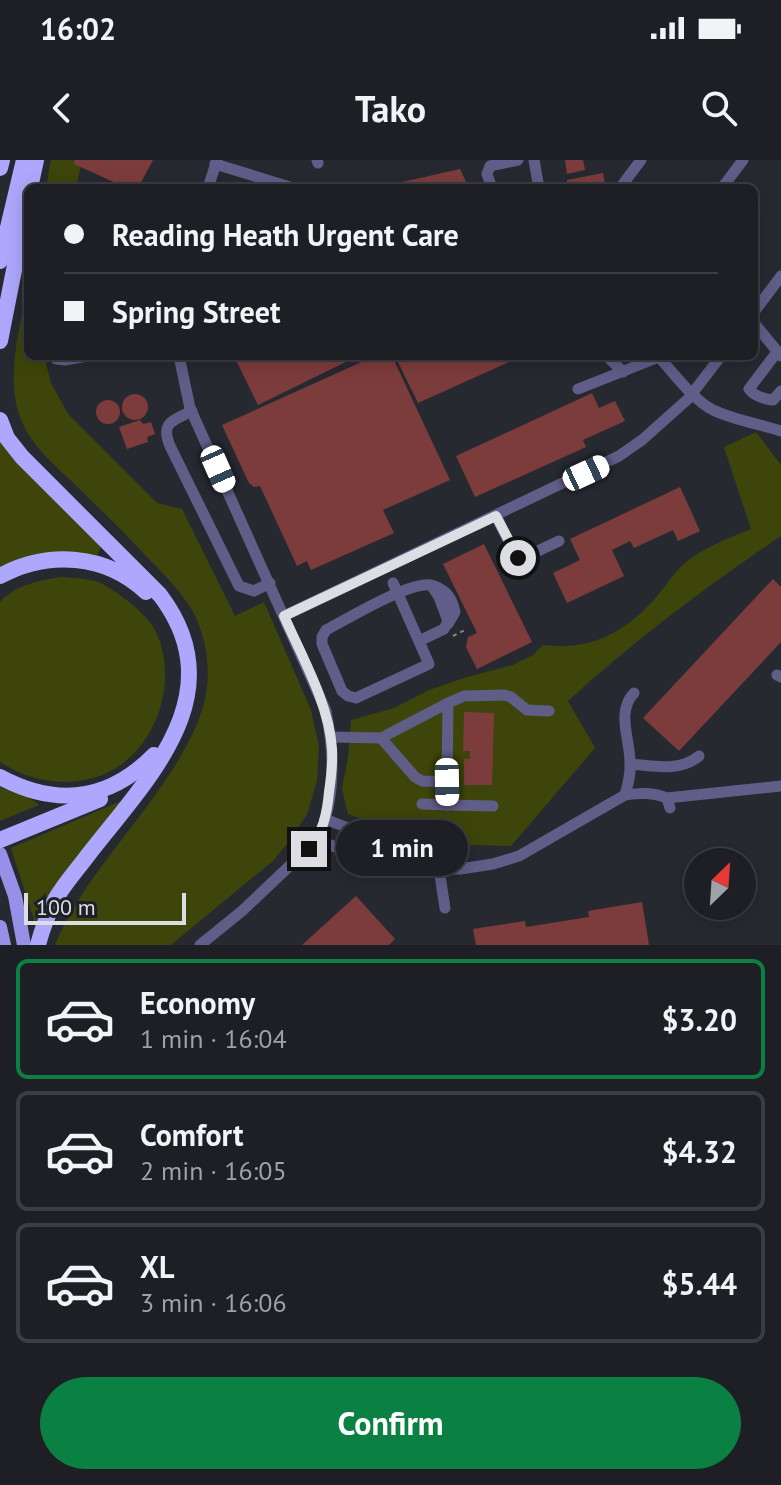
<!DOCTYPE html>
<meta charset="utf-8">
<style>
body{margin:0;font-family:"PT Sans",sans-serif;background:#25272d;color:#f1f3f6;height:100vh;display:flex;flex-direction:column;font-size:30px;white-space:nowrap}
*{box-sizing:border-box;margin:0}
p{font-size:26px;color:#a0a2a7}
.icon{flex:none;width:44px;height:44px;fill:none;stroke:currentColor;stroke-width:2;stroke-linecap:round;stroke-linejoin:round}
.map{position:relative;height:785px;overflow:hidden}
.sheet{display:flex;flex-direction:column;background:#1d1f25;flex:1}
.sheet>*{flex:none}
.banner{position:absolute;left:24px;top:24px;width:734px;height:176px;border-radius:12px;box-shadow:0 4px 20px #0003,0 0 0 2px #3b3d42;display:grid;align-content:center;height:176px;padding:0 40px;background:#1d1f25}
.needle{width:52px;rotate:25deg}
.controls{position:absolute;left:684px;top:688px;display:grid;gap:16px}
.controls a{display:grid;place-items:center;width:72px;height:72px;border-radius:50%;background:#1d1f25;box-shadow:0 4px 20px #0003,0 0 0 2px #3b3d42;font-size:40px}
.scale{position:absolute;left:24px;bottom:20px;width:162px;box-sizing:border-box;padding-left:8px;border:4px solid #dcdee3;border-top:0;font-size:22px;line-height:28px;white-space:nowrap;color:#dcdee3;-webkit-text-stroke:6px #1e2027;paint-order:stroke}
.end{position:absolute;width:36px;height:36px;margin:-18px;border:10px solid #dcdee3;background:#111;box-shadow:0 0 0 4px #111}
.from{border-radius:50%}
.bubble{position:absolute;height:56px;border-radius:28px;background:#1d1f25;box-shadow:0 4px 20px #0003,0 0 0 2px #3b3d42;font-size:26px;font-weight:700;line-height:56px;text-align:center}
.car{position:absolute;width:24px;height:48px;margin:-24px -12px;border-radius:10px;box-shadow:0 0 6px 2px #0007;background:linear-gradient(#fff 24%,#345 0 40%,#fff 0 76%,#345 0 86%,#fff 0)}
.banner b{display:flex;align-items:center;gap:28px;height:76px;font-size:30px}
.banner b+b{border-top:2px solid #3b3d42}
.banner i{width:20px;height:20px;background:#f1f3f6}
ul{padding:14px 0 0;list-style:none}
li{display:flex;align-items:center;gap:24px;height:120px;margin:0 16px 12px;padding:0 24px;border:4px solid #3b3d42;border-radius:12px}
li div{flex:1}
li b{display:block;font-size:30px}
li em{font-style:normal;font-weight:700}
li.current{border-color:#0b8043}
li>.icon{width:72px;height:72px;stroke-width:1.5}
.cta{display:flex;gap:16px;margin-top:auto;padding:16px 40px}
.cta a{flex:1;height:92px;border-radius:48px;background:#0b8043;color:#fff;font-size:32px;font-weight:700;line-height:92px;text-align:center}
.status{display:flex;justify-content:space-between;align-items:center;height:56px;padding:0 40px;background:#1d1f25;direction:ltr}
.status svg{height:22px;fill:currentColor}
header{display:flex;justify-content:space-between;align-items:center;height:104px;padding:0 40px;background:#1d1f25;font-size:36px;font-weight:700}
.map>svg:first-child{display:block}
.green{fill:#3d450a}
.building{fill:#7d3c3c}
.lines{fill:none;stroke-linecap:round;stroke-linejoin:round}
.path{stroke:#82848b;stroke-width:2;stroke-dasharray:4 4;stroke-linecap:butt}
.minor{stroke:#605e89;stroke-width:11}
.major{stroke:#9790e8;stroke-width:14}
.highway{stroke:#ada8fd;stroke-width:16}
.route{stroke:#dcdee3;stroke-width:10}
</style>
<div class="status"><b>16:02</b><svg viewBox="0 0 49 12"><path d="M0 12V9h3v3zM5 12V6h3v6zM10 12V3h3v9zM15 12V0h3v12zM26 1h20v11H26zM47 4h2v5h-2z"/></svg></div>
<header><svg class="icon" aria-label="back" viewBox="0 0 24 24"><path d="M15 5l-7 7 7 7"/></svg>Tako<svg class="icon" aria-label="search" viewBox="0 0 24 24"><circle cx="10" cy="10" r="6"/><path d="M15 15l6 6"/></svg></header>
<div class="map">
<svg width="781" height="785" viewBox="0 0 781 785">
<rect width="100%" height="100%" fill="#272931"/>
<g class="green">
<path d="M51 0H82L76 28H46Z"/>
<path d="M28 125V196H44L51 223 68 254 157 343 182 349 235 456 264 442 311 550 319 586 317 621 307 654 291 679 274 700 171 785H55C83 718 138 666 176 604 189 582 202 559 206 533 211 507 205 473 192 450 179 429 162 412 145 395 120 368 94 343 68 318 51 302 31 284 22 262 4 222 20 166 28 125Z"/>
<path d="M756 272 781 305V376C707 426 635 480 568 541L595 588 511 686 429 684 348 654 342 629 348 597 351 560 394 548 429 530 467 517 513 505 533 495 543 485C591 491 625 473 657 436 667 425 677 408 690 399 708 386 731 377 751 369L724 287Z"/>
<path d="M0 277 11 295 101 387 96 397 0 408Z"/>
<path d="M62 417C73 418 87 418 98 422 109 427 119 434 129 442 139 450 152 462 157 474 180 527 152 602 93 618 61 627 28 620 0 602V442C15 425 40 420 62 417Z"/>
<path d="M0 627C11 632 32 637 39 645L0 661Z"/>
<path d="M121 641 45 743 35 763 11 688Z"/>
</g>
<g class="building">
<path d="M75 0H153L138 28H127L74 4Z"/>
<path d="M565 0H583L585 10 567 14Z"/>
<path d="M460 9 469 28H381L380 27Z"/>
<path d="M603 13 605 25 593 28H568L567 20Z"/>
<path d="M234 196H358L258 245Z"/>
<path d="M375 196H392L450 320 383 350 394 373 311 410 307 401 297 406 260 326 254 327 249 323 222 265Z"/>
<path d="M395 196H506L509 202 418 243Z"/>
<path d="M592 233 599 248 615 241 625 261 583 280 586 287 475 337 456 296Z"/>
<circle cx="135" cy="247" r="13"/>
<circle cx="108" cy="252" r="12"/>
<path d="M140 260 143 264 151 262 155 274 147 277 148 282 127 289 119 267Z"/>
<path d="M680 327 700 371 678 381 673 370 634 388 630 381 612 390 624 416 567 443 553 413 580 400 570 379Z"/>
<path d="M484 384 532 482 477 509 466 487 468 477 477 473 443 404Z"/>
<path d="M773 419 781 427V482L679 591 643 558Z"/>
<path d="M464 552 494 553 492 625H464V599H470V591H463Z"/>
<path d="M356 736 395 779 389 785H302Z"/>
<path d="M642 742 649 785H476L473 769 525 761 526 767 589 757 588 751Z"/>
</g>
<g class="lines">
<path class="path" d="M453 476 467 469"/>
<g class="minor">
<path d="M317 0 318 3"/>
<path d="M534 0 539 28"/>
<path d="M215 4 293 28"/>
<path d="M208 28 217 0"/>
<path d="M492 28 487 14 490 6 518 0"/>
<path d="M620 28 641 0"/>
<path d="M722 28 743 0"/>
<path d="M754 152 781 116"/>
<path d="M754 163 781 196"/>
<path d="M777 192 749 229C755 237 764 239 773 240L781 231"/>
<path d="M54 196 56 199 65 200 87 196"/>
<path d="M179 196 190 248 326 551C334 592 336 641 317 680L242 751 200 785"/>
<path d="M607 196 623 212"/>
<path d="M658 196C673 212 693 240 713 250 734 260 759 264 781 271"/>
<path d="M578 229 659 197"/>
<path d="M192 251C173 261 160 262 170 286L239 426 254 431 270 423"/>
<path d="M496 356 516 396 521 399 559 381"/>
<path d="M393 423 398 434 429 504 356 538 348 536 342 531 322 484V477L326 470C349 458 408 422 431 425L439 437 448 461 444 469 419 481"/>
<path d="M434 426C447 431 452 438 455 452L448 464"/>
<path d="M284 456 619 296 642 280 688 239 721 196"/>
<path d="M777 515 781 517"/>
<path d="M448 543 464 536 504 535 511 537 527 550 549 551"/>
<path d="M331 577 381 578 415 617 422 621 447 622 448 543 381 578"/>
<path d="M630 604C654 606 680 612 699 596"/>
<path d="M447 622 448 645 493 646"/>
<path d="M625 635C628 624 631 614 630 602 630 579 616 552 634 533"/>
<path d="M667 638 781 626"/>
<path d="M422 644 448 645"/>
<path d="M325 659 402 689 409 694 411 699 439 709H460L493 704 519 696 625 635C639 633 653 632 667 638L670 648"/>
<path d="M317 680C333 686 392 709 406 703 408 702 409 701 411 699"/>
<path d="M439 709 445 748"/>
</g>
<g class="major">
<path d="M0 694 15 736 24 785"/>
<path d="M0 767 4 785"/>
</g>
<g class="highway">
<path d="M0 8 2 0"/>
<path d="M30 28 36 0"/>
<path d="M0 101 24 0"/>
<path d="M0 181 28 39"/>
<path d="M0 260 7 278 22 297 160 435C235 534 148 618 88 695 77 710 64 724 55 740 48 754 42 769 38 785"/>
<path d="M0 416C48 390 106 394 146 432"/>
<path d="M0 617C56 647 109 641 154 595"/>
<path d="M0 680 100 639"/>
</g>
</g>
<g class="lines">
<path class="route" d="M309 689C323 673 327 654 329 632 331 618 333 603 332 589 329 544 302 497 284 456L496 356 518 398"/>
</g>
</svg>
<div class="controls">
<a><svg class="needle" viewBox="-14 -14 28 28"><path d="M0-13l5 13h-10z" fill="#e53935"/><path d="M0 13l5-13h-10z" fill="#a0a2a7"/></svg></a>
</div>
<div class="scale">100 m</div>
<i class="end from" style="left:518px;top:398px"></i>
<i class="end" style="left:309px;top:689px"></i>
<div class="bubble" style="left:336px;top:660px;width:132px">1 min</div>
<i class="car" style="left:218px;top:309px;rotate:156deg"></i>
<i class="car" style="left:586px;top:313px;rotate:65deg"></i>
<i class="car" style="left:447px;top:622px;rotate:179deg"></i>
<div class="banner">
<b><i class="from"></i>Reading Heath Urgent Care</b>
<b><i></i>Spring Street</b>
</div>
</div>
<section class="sheet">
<ul>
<li class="current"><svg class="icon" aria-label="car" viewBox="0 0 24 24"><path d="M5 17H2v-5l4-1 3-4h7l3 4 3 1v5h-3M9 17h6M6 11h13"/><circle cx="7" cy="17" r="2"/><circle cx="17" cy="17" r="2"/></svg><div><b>Economy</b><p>1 min · 16:04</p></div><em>$3.20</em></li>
<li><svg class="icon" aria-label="car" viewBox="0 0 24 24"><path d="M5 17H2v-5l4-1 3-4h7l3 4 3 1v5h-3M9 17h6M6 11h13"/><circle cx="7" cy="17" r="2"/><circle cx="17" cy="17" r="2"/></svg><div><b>Comfort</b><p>2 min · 16:05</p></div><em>$4.32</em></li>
<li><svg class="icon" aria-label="car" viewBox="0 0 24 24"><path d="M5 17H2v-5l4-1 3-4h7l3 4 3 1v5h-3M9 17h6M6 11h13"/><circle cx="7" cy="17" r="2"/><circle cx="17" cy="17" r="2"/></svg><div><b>XL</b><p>3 min · 16:06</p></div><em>$5.44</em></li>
</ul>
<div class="cta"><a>Confirm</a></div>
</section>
